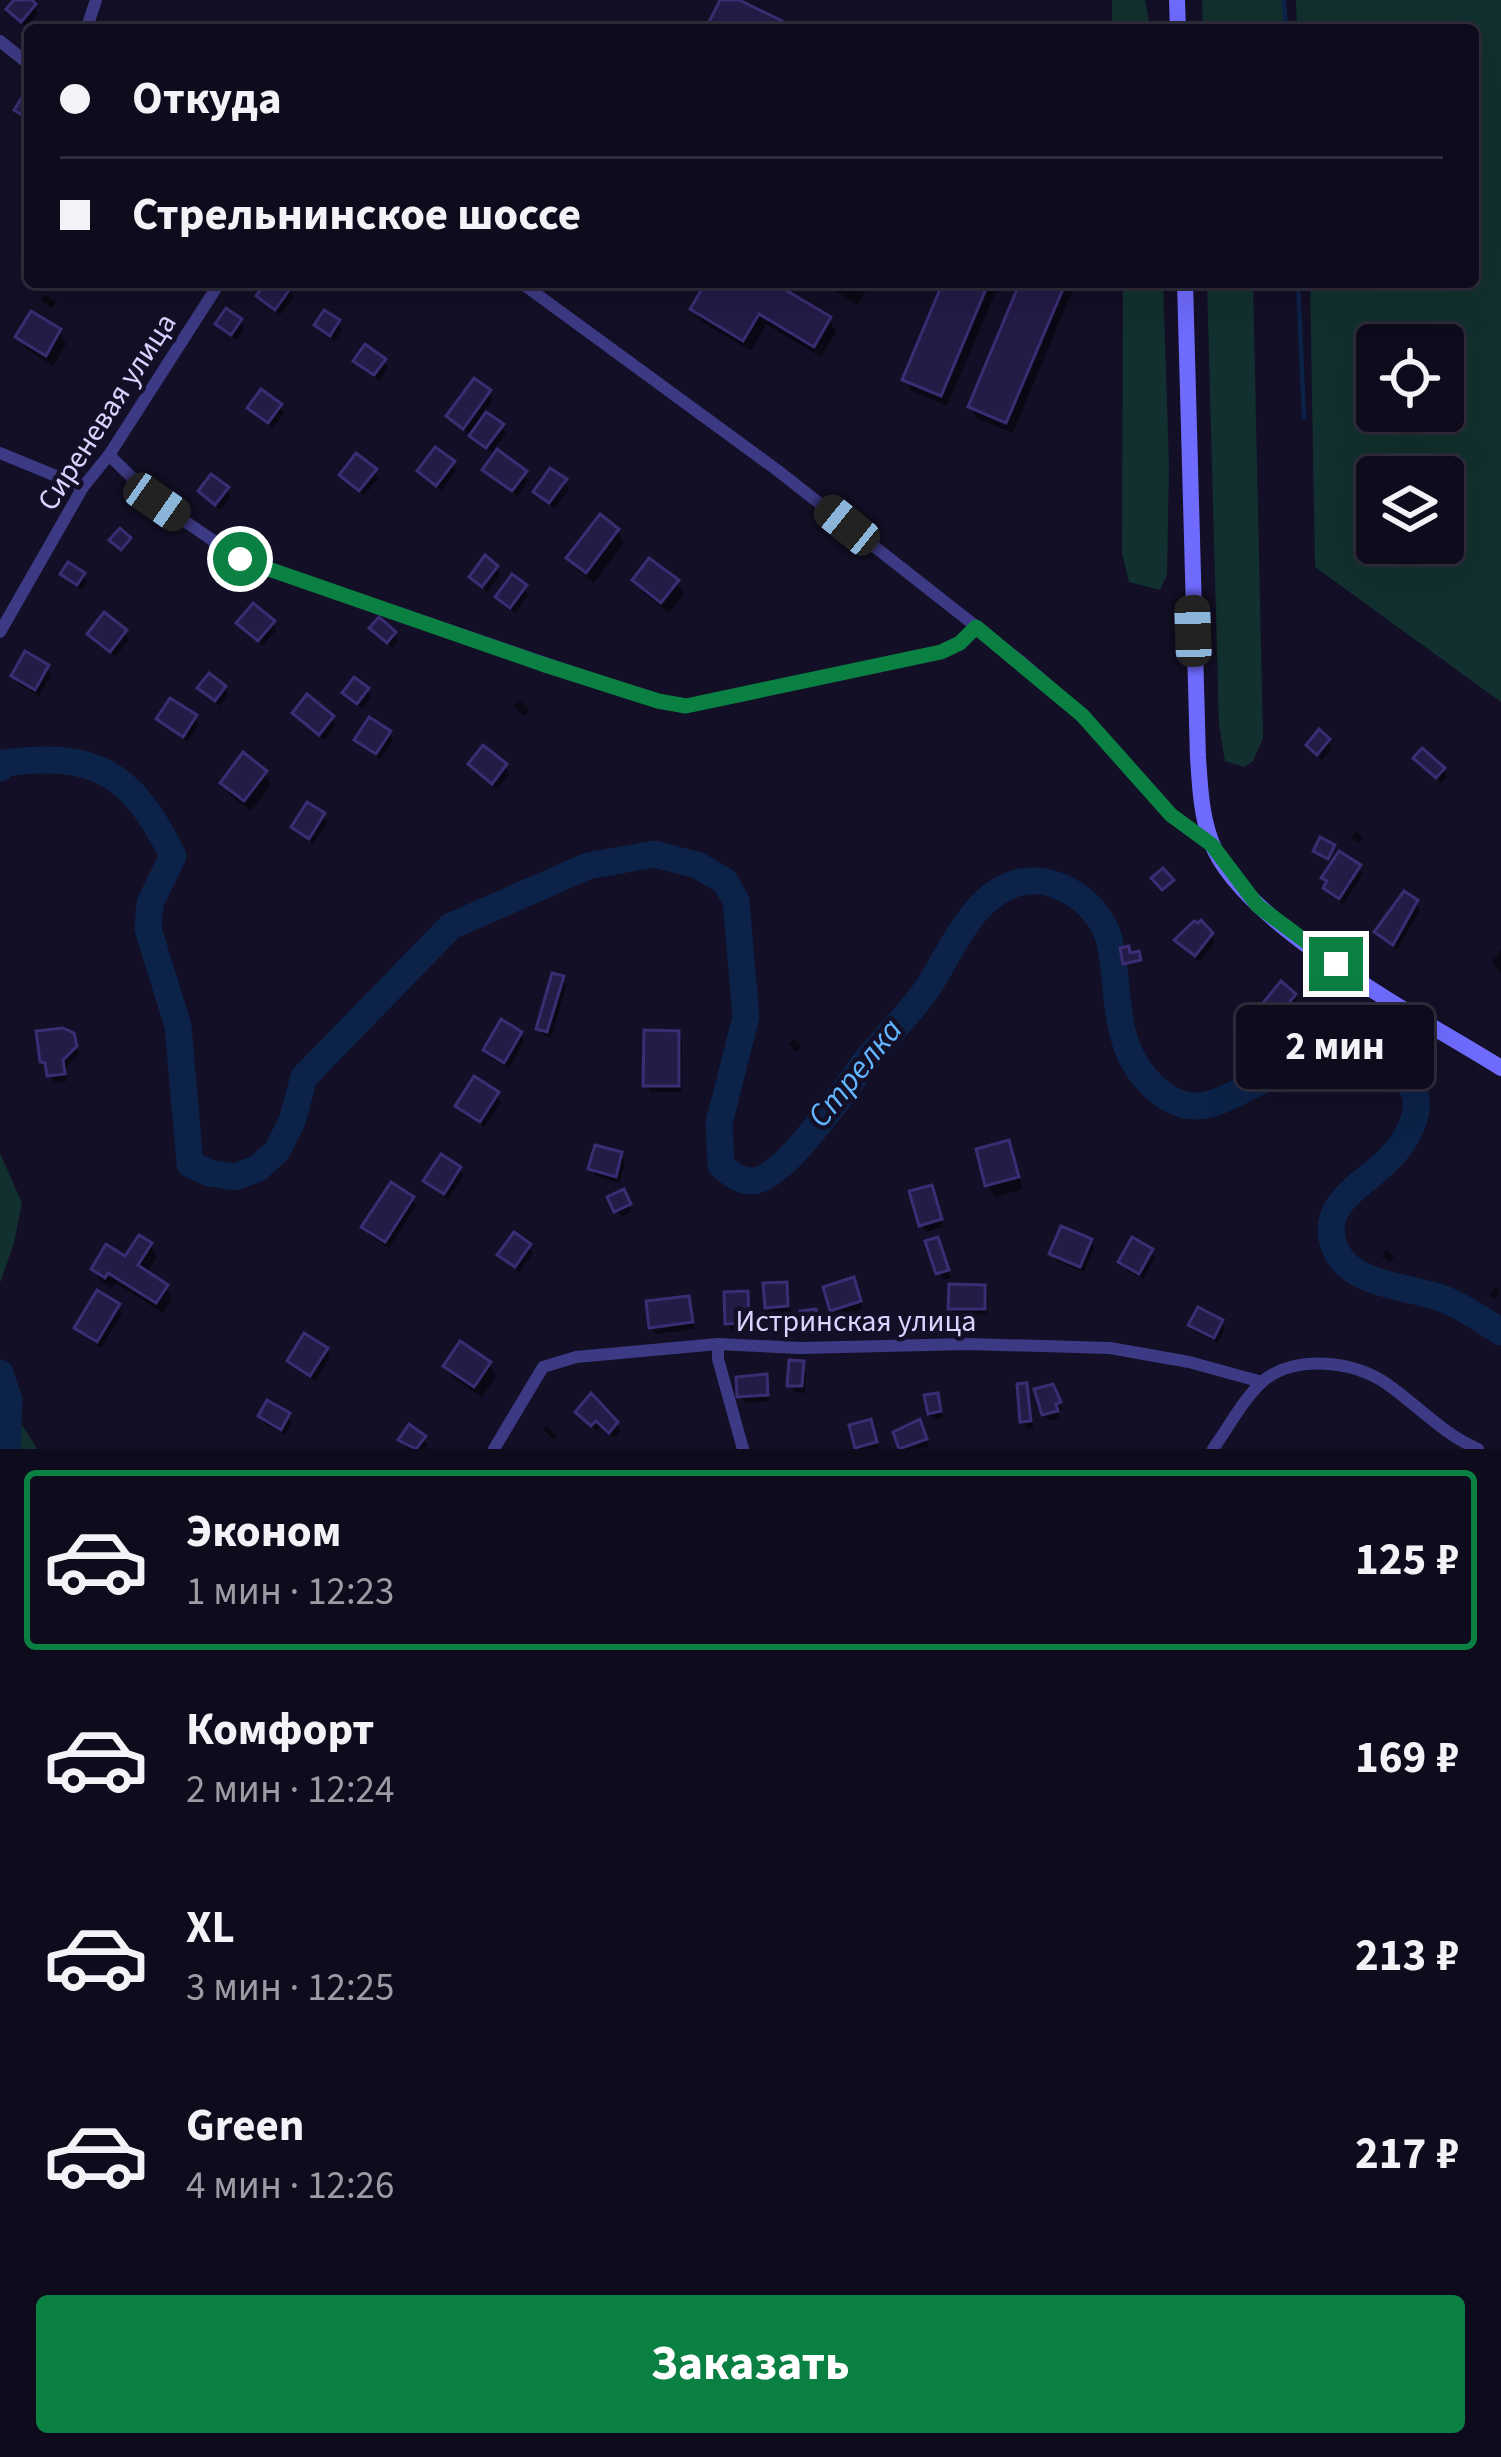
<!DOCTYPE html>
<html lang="ru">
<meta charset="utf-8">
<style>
body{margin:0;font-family:"Source Sans 3",sans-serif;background:#1c1929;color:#f1f3f6;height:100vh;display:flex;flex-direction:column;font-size:45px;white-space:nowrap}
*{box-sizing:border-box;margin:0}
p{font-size:39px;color:#9b9ba3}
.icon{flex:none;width:66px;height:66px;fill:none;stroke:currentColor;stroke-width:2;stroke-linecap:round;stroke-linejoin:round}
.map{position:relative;height:1449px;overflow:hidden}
.details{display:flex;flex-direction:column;background:#0e0b1c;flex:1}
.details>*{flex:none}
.banner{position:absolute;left:24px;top:24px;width:1455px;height:264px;border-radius:12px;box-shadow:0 12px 48px #0002,0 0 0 3px #2e2b3b;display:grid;align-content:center;height:264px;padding:0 36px;background:#0e0b1c}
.fabs{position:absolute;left:1356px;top:324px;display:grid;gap:24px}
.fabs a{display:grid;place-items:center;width:108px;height:108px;border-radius:12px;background:#0e0b1c;box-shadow:0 12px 48px #0002,0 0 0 3px #2e2b3b;font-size:60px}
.end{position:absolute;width:54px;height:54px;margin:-27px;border:15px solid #0b8043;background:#fff;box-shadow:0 0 0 6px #fff}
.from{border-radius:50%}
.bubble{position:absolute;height:84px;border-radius:12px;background:#0e0b1c;box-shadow:0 12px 48px #0002,0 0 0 3px #2e2b3b;font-size:39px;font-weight:700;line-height:84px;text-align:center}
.car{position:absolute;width:36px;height:72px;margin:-36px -18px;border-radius:15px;box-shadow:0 0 9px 3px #0007;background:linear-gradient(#222 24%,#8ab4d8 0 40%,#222 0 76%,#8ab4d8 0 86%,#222 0)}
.banner b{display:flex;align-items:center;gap:42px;height:114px;font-size:45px}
.banner b+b{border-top:3px solid #2e2b3b}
.banner i{width:30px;height:30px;background:#f1f3f6}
ul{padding:21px 0 0;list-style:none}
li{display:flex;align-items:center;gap:36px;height:180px;margin:0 24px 18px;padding:0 12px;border:6px solid transparent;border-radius:12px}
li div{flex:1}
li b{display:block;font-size:45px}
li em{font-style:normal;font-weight:700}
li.active{border-color:#0b8043}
li>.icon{width:108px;height:108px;stroke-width:1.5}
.button{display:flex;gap:24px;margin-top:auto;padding:24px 36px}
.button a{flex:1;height:138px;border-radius:12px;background:#0b8043;color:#fff;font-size:48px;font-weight:700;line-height:138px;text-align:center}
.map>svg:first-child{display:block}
.green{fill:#12302f;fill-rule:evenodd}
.shadow{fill:#0007}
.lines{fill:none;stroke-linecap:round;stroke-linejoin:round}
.stream{stroke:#0c2248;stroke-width:4.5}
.river{stroke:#0c2248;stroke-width:27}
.building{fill:#241b47;stroke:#3b2d73;stroke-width:3}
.street{stroke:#3d3a85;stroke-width:12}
.secondary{stroke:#6f6bff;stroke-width:16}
.route{stroke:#0b8043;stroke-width:15}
.labels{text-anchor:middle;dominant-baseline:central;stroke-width:9;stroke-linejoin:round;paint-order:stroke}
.street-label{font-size:30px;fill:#d9d4ff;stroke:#130f26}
.water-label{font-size:33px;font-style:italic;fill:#62b6ff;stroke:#130f26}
</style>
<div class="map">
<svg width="1501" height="1449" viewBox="0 0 1501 1449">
<rect width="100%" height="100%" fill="#130f26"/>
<g class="green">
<path d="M1112 0H1145L1151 30H1112Z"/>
<path d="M1202 0H1284L1286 30H1203Z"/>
<path d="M1296 0H1501V702L1315 567 1310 282H1473V30H1297ZM1377 345H1443V411H1377ZM1377 477H1443V543H1377Z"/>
<path d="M1123 282H1163L1169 465 1167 575 1160 590 1129 582 1122 553Z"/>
<path d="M1207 282H1253L1263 738 1253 761 1244 767 1225 761 1219 725Z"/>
<path d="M0 1153 22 1203 14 1243 0 1283Z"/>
<path d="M0 1380 5 1397 37 1449H0Z"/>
</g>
<g class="shadow">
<path d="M18 0H27L38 13 26 27 10 9Z"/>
<path d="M270 282H282L294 296 280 315 260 296Z"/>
<path d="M710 282H778L779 290 829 320 836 332 821 357 766 324 751 351 701 321 694 309Z"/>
<path d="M823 282H872L857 305Z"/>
<path d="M947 282H1000L947 406 912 391 905 379Z"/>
<path d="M1023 282H1076L1013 433 978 419 971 407Z"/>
<path d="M45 294 56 302 52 308 41 300Z"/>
<path d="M240 321 244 329 236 340 219 324Z"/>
<path d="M338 322 342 330 335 341 318 326Z"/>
<path d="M59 332 66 344 53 366 26 349 19 337Z"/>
<path d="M357 361H383L388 368 379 381Z"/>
<path d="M488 392 493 400 483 413 506 433 494 450 529 480 517 497 486 470 495 456 450 417Z"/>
<path d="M280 406 284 413 273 429 250 409Z"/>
<path d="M452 463 456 471 441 491 420 471Z"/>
<path d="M374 471 378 478 364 496 343 475Z"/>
<path d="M564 481 569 489 554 509 537 492Z"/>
<path d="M227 489 231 497 220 510 201 492Z"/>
<path d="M617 531 624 543 594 583 577 570 570 558Z"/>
<path d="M496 568 500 575 487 592 472 577Z"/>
<path d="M64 574 83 575 87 582 82 590Z"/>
<path d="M636 580 677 583 684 594 669 613 643 592Z"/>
<path d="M524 587 528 595 515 613 499 597Z"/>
<path d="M272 623 276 630 263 646 240 624Z"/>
<path d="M373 628 394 634 398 641 392 648Z"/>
<path d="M125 632 129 640 115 657 91 634Z"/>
<path d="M47 667 51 675 39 696 18 684 14 676Z"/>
<path d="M201 688H224L228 695 220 706Z"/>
<path d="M366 690 371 697 362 709 346 693Z"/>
<path d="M519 700 529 710 524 716 513 706Z"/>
<path d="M295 713 332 718 336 725 324 740Z"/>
<path d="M194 718 199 725 187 742 159 719Z"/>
<path d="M389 733 393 740 380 759 358 740Z"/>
<path d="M1328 741 1332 748 1322 760 1309 745Z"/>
<path d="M1417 759 1443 770 1447 777 1441 783Z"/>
<path d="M471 764 505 766 509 774 497 789Z"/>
<path d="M264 773 271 785 251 811 230 795 223 783Z"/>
<path d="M323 816 327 823 313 844 294 827Z"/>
<path d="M1356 831 1363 838 1358 844 1352 838Z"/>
<path d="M1358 867 1363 874 1343 904 1330 896 1325 878Z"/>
<path d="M1416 902 1420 910 1397 950 1377 932Z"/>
<path d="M1211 934 1215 942 1200 962 1178 941Z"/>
<path d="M1501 950V973L1492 962Z"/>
<path d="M562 979 566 986 551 1038 544 1036 539 1028Z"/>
<path d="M1294 996 1298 1003 1274 1033 1261 1023 1257 1016Z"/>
<path d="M520 1034 524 1041 509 1068 490 1058 486 1050Z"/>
<path d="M677 1034 682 1041 681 1092H651L646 1085Z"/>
<path d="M72 1036 79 1054 65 1069 67 1081 54 1083 43 1061Z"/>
<path d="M793 1039 801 1046 796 1052 789 1045Z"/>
<path d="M496 1094 501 1102 484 1127 458 1106Z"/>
<path d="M1008 1144 1023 1189 995 1197 988 1185Z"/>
<path d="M621 1155 625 1162 619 1183 596 1176 591 1169Z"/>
<path d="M459 1169 463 1176 448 1200 427 1182Z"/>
<path d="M623 1193 632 1212 621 1217 611 1198Z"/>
<path d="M935 1195 943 1227 926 1232 922 1224Z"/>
<path d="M412 1199 416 1206 389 1248 369 1235 365 1227Z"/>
<path d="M1090 1241 1094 1248 1084 1272 1057 1261 1052 1253Z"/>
<path d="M929 1243 941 1248 951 1278 943 1280Z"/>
<path d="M150 1245 157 1257 146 1274 165 1287 172 1299 163 1313 116 1283 112 1288 101 1281 94 1269 126 1260Z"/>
<path d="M528 1246 533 1253 519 1272 501 1255Z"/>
<path d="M1386 1249 1394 1256 1390 1263 1382 1257Z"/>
<path d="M1150 1251 1155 1258 1143 1279 1126 1270 1122 1262Z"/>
<path d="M785 1285 791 1313 772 1315 768 1307Z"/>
<path d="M1496 1286 1500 1291 1495 1300 1490 1296Z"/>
<path d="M857 1288 863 1309 837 1317 833 1310Z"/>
<path d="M983 1288 988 1295 987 1315H956L951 1308Z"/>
<path d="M746 1294 750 1302 752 1330 732 1331 728 1323Z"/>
<path d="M687 1299 695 1329 656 1334 652 1327Z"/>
<path d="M118 1307 122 1314 101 1348 82 1335 77 1328Z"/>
<path d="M815 1312 821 1335 810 1336 806 1329Z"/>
<path d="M1221 1322 1225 1329 1218 1343 1196 1332 1192 1325Z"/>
<path d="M326 1350 330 1357 315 1381 290 1361Z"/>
<path d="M489 1364 496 1376 482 1397 453 1378 446 1366Z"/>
<path d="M802 1364 806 1371 805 1393 795 1392 790 1385Z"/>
<path d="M765 1378 770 1401 745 1403 740 1396Z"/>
<path d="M1025 1386 1030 1394 1033 1428 1027 1429 1023 1421Z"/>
<path d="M1051 1387 1062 1410 1057 1411 1059 1418 1049 1421 1044 1414Z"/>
<path d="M936 1396 943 1418 934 1420 930 1413Z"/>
<path d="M579 1412 616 1424 620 1431 614 1438 601 1426 597 1431Z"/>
<path d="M261 1416H288L292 1423 285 1435 265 1424Z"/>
<path d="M546 1425 557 1436 554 1440 543 1429Z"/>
<path d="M853 1427 873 1430 879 1449H860Z"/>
<path d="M923 1430 929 1447 903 1449 897 1433Z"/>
<path d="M423 1438 427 1445 425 1449H408L402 1440Z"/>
</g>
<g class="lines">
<g class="stream">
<path d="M1284 0 1286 30"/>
<path d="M1298 282 1304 417"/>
</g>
<g class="river">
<path d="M0 768 4 763C96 751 132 773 173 856L150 903 148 929 178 1026 190 1164 209 1173 234 1177 257 1169 277 1151 292 1121 304 1077 451 926 588 866 654 854 697 865 725 881 736 901 746 1017 719 1123 721 1165C729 1173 739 1181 752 1181 783 1181 844 1090 863 1065 883 1039 908 1016 927 989 951 953 972 893 1021 882 1059 874 1102 906 1110 943 1120 990 1112 1042 1147 1080 1195 1132 1227 1093 1277 1074 1308 1062 1382 1058 1408 1083 1430 1106 1404 1145 1386 1162 1361 1186 1318 1206 1335 1248 1350 1287 1413 1286 1446 1300 1465 1308 1484 1321 1501 1332"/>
<path d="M0 1373 9 1401 7 1449"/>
</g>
</g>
<g class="building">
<path d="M14 0H32L36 4 21 22 6 9Z"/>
<path d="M720 0H739L801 30H705Z"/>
<path d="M24 94 30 97 28 119 14 110Z"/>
<path d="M267 282H287L292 286 275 310 256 296Z"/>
<path d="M706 282H772L831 317 814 347 759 314 743 341 690 309Z"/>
<path d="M943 282H989L941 396 902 380Z"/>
<path d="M1020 282H1066L1006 423 968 407Z"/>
<path d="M226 308 242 319 231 335 215 324Z"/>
<path d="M324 310 340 320 330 336 314 325Z"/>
<path d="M31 311 61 329 46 356 15 337Z"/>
<path d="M365 344 386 359 374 375 353 361Z"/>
<path d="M474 378 491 390 463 429 446 416Z"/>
<path d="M261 389 282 404 268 423 247 408Z"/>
<path d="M486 412 504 424 486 448 469 436Z"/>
<path d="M435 447 455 461 436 486 417 471Z"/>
<path d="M497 449 527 471 512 491 482 470Z"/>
<path d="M356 453 377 469 359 491 339 475Z"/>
<path d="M550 468 567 479 549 503 533 492Z"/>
<path d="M211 474 229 487 215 505 198 491Z"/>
<path d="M600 514 619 529 586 573 566 558Z"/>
<path d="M120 528 131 538 121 550 109 540Z"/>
<path d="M485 555 498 566 482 587 469 577Z"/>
<path d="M649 558 679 580 661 603 632 580Z"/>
<path d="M68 562 85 573 77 585 60 574Z"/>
<path d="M512 574 527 585 510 608 495 597Z"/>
<path d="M253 603 275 621 258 641 236 623Z"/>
<path d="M104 612 127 630 110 652 87 634Z"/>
<path d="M379 617 396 632 387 643 369 628Z"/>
<path d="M25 651 49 665 35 690 11 676Z"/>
<path d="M209 673 226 686 215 701 197 688Z"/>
<path d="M354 677 369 688 357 704 342 693Z"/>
<path d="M307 694 334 716 319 735 292 713Z"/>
<path d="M170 698 197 715 183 737 156 719Z"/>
<path d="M369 717 391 731 376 754 354 740Z"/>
<path d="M1319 729 1330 739 1317 755 1306 745Z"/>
<path d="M483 745 507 764 492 784 468 764Z"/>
<path d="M1422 748 1445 768 1436 778 1413 758Z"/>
<path d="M243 752 267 771 244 801 220 783Z"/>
<path d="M307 802 325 813 309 839 291 827Z"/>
<path d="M1320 837 1335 845 1328 859 1313 851Z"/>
<path d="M1339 851 1361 865 1339 899 1323 888 1327 881 1321 878Z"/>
<path d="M1163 868 1174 880 1162 890 1151 878Z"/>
<path d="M1404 891 1418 900 1393 945 1374 932Z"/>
<path d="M1201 920 1213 933 1195 956 1174 940 1194 921 1198 923Z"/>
<path d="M1129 946 1130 953 1139 951 1141 960 1123 964 1120 948Z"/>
<path d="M552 973 564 976 547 1032 536 1029Z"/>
<path d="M1281 981 1296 994 1269 1028 1253 1015Z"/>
<path d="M501 1019 522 1032 504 1063 483 1050Z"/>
<path d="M63 1028 74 1033 77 1046 63 1060 65 1074 47 1076 45 1063 40 1062 36 1031Z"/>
<path d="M644 1030 679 1031V1086H643Z"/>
<path d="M474 1076 499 1092 480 1122 455 1106Z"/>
<path d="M1009 1140 1019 1177 985 1186 976 1149Z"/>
<path d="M595 1145 622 1152 616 1177 588 1169Z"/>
<path d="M441 1154 461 1167 444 1194 423 1181Z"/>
<path d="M391 1182 414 1197 385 1242 361 1227Z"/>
<path d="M932 1185 942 1219 919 1226 909 1191Z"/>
<path d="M624 1189 631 1204 614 1212 607 1197Z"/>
<path d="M1061 1226 1092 1239 1080 1267 1049 1254Z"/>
<path d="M514 1232 531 1244 515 1267 497 1255Z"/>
<path d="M139 1235 152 1243 138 1265 168 1285 156 1303 108 1273 105 1278 91 1269 106 1244 125 1256Z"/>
<path d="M938 1237 949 1270 936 1274 925 1241Z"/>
<path d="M1132 1237 1153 1249 1139 1274 1118 1262Z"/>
<path d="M854 1277 861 1301 830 1311 823 1287Z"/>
<path d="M787 1282 788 1306 765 1308 763 1283Z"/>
<path d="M949 1284 985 1285V1309H948Z"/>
<path d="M97 1290 120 1304 97 1342 74 1328Z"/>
<path d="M748 1291 749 1323 725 1324 724 1292Z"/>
<path d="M689 1296 693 1322 649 1328 646 1301Z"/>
<path d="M1198 1307 1223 1320 1214 1338 1188 1325Z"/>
<path d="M816 1309 819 1328 803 1330 800 1311Z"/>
<path d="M304 1333 328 1348 310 1376 287 1361Z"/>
<path d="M460 1341 491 1362 474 1387 443 1366Z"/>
<path d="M789 1360 804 1361 802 1386H787Z"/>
<path d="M767 1374 768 1395 737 1397 736 1377Z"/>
<path d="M1027 1383 1031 1421 1020 1422 1017 1384Z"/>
<path d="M1053 1384 1061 1402 1056 1404 1058 1411 1042 1415 1034 1389Z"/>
<path d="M591 1393 618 1422 609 1433 596 1421 591 1426 575 1412Z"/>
<path d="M938 1393 941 1411 928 1414 924 1395Z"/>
<path d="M267 1400 290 1413 281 1430 258 1416Z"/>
<path d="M871 1419 877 1442 855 1448 849 1425Z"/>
<path d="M920 1419 927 1439 899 1449 893 1432Z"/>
<path d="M409 1424 426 1436 416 1449 398 1440Z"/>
</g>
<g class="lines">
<g class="street">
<path d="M86 30 96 0"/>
<path d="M0 41 30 65"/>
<path d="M520 282 777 470 1024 664 1082 715 1171 815 1210 844"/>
<path d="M0 453 83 487"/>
<path d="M109 455 157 502 240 559 657 701 685 706 941 652 960 643 976 627"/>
<path d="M0 632 83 487 109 455 220 282"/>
<path d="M718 1344V1359L743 1449"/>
<path d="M494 1449 543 1367 576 1357 718 1344 801 1348 967 1344 1110 1348 1189 1362 1262 1382"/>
<path d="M1213 1449C1228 1428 1244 1398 1263 1381 1296 1354 1354 1361 1387 1384 1417 1405 1443 1434 1478 1449"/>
</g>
<g class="secondary">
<path d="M1177 0 1178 30"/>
<path d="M1185 282 1198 758C1200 786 1201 814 1211 841 1239 923 1426 1021 1501 1068"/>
</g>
</g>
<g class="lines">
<path class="route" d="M240 559 542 664 658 701 686 706 941 652 960 643 976 627 1082 715 1171 815 1212 845 1258 906 1336 964"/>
</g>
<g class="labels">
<g class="street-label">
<text transform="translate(107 412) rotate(-57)">Сиреневая улица</text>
<text x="856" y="1321">Истринская улица</text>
</g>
<g class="water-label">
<text transform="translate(855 1073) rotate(-51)">Стрелка</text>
</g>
</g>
</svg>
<div class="fabs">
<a><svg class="icon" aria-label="locate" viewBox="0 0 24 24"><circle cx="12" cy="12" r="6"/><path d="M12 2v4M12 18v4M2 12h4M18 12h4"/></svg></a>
<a><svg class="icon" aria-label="layers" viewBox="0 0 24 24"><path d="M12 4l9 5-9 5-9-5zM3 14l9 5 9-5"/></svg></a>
</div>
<i class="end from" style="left:240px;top:559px"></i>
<i class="end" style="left:1336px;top:964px"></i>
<div class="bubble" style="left:1236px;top:1005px;width:198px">2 мин</div>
<i class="car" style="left:157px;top:502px;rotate:125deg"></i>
<i class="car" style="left:847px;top:525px;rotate:309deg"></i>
<i class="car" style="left:1193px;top:631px;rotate:358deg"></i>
<div class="banner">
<b><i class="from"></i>Откуда</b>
<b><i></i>Стрельнинское шоссе</b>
</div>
</div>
<section class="details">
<ul>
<li class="active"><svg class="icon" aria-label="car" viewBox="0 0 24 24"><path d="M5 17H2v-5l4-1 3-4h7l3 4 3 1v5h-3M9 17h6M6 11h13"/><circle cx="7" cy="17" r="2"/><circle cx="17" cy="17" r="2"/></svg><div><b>Эконом</b><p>1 мин · 12:23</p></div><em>125 ₽</em></li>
<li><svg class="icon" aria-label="car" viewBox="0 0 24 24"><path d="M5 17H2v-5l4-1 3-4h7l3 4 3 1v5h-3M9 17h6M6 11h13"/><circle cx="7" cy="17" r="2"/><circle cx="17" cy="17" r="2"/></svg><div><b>Комфорт</b><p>2 мин · 12:24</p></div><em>169 ₽</em></li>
<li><svg class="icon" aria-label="car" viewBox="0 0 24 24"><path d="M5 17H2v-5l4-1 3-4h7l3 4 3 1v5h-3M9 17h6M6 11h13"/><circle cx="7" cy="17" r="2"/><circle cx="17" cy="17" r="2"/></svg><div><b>XL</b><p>3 мин · 12:25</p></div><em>213 ₽</em></li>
<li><svg class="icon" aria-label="car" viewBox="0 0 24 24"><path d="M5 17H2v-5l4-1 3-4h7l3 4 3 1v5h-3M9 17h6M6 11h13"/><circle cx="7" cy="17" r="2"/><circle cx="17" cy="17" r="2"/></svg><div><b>Green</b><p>4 мин · 12:26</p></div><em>217 ₽</em></li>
</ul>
<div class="button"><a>Заказать</a></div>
</section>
